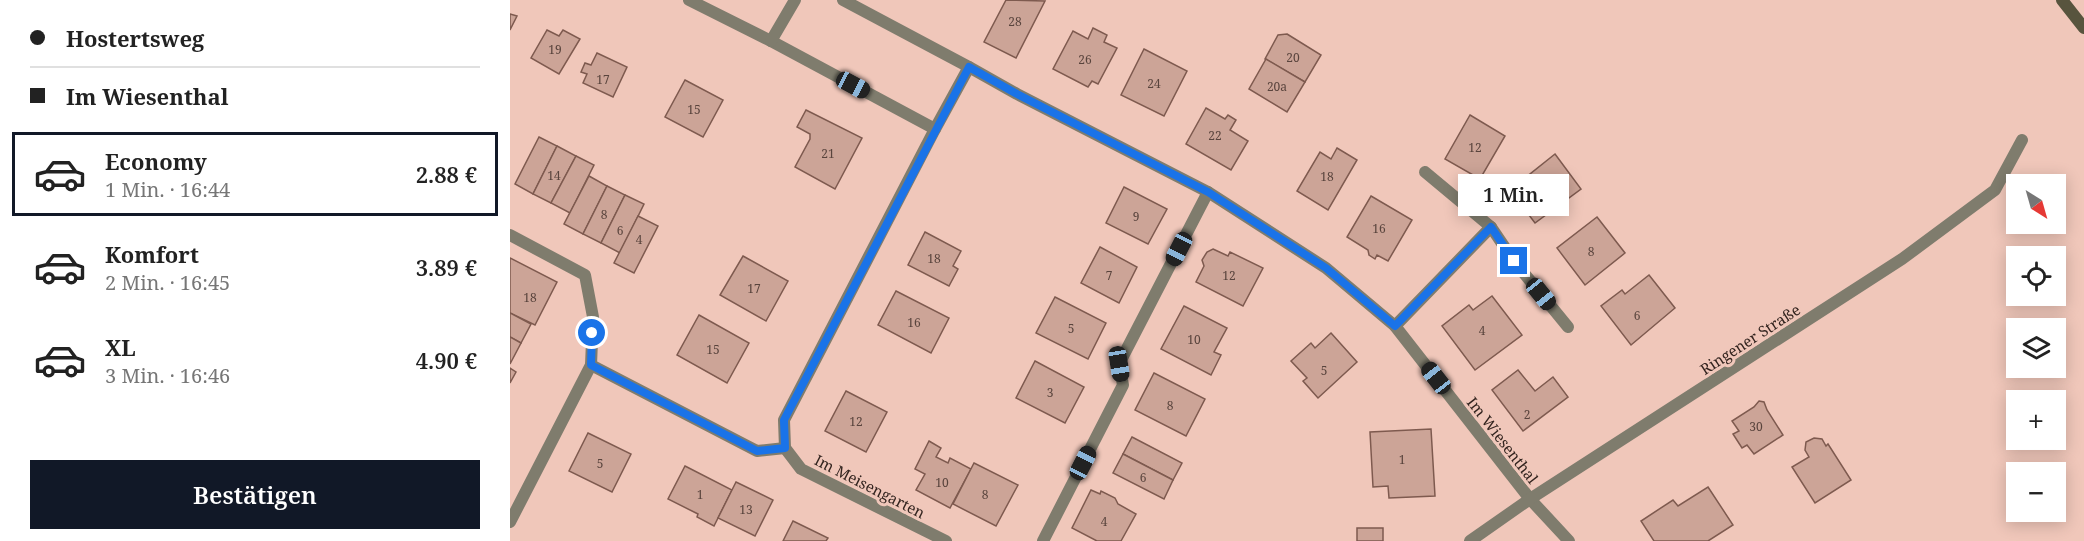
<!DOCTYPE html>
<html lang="de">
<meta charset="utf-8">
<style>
body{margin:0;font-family:"Noto Serif",serif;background:#f6f6f6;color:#222;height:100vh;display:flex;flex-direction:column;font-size:22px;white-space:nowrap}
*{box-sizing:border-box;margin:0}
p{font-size:20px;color:#767676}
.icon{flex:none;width:33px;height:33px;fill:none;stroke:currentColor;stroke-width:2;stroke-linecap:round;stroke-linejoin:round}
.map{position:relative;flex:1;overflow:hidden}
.sheet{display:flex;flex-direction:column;background:#fff;width:510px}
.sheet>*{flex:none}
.banner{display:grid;align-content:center;height:132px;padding:0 30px;background:#fff}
.needle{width:39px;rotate:143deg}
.fabs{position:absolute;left:1496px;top:174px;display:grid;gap:12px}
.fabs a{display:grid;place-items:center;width:60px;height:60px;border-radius:0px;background:#fff;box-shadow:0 3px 15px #0003;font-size:30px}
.end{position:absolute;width:27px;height:27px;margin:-14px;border:8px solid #1a73e8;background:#fff;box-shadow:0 0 0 3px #fff}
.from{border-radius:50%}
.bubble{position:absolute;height:42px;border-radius:0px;background:#fff;box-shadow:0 3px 15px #0003;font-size:20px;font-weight:600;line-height:42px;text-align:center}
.car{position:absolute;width:18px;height:36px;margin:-18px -9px;border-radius:8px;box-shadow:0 0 4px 2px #0007;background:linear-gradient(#222 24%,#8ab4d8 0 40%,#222 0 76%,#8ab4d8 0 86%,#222 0)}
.banner b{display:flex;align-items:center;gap:21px;height:57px;font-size:22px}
.banner b+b{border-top:2px solid #e0e0e0}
.banner i{width:15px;height:15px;background:#222}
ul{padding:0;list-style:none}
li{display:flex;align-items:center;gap:18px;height:84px;margin:0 12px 9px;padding:0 18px;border:3px solid transparent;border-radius:0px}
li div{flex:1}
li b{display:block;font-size:22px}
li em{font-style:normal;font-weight:600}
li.selected{border-color:#111827}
li>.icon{width:54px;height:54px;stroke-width:1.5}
.cta{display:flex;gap:12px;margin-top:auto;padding:12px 30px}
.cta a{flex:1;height:69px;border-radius:0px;background:#111827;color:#fff;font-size:24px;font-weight:600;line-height:69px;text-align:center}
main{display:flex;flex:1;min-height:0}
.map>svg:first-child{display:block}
.building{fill:#cca497;stroke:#7e5a4f;stroke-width:1.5}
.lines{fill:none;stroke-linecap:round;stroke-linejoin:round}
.lane{stroke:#7f7c6d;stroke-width:12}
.street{stroke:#7f7c6d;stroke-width:12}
.secondary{stroke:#58543e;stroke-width:12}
.route{stroke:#1a73e8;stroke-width:8}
.labels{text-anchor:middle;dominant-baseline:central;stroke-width:6;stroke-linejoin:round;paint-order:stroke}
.number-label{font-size:12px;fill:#59443d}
.street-label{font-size:15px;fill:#33241f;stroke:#f0c7ba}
</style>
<main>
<section class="sheet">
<div class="banner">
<b><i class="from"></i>Hostertsweg</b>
<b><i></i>Im Wiesenthal</b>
</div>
<ul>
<li class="selected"><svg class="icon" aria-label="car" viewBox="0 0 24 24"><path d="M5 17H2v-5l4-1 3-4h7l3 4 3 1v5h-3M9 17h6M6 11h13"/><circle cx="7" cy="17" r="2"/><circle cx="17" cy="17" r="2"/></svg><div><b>Economy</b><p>1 Min. · 16:44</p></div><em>2.88 €</em></li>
<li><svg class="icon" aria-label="car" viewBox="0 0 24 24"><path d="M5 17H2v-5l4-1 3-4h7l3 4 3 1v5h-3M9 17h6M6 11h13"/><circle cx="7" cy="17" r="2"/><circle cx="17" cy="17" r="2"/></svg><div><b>Komfort</b><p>2 Min. · 16:45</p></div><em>3.89 €</em></li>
<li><svg class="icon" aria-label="car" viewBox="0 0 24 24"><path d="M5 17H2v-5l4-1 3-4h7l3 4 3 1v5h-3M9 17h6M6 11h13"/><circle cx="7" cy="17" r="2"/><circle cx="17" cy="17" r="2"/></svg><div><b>XL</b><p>3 Min. · 16:46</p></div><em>4.90 €</em></li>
</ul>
<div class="cta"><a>Bestätigen</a></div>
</section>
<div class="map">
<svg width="1574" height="541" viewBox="0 0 1574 541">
<rect width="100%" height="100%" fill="#f0c7ba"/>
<g class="building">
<path d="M496 0 535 1 506 58 474 42Z"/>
<path d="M0 14 7 16 0 30Z"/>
<path d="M583 28 597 35 594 42 607 48 588 84 582 81 578 87 543 69 563 31 578 39Z"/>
<path d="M37 30 49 36 53 30 70 39 49 74 21 58Z"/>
<path d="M777 34 811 55 795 82 755 59 768 35Z"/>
<path d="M634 49 677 71 654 116 611 95Z"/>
<path d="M87 53 117 67 103 97 73 83 77 74 71 72 75 63 81 65Z"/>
<path d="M756 59 795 82 777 112 739 89Z"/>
<path d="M175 80 213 100 193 137 155 117Z"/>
<path d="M696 108 715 119 718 115 726 120 720 130 738 141 721 170 676 144Z"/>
<path d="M296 110 352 138 325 189 285 167 300 139V134L287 127Z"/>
<path d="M960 115 995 136 970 179 935 159Z"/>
<path d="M29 137 47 146 23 194 5 184Z"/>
<path d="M47 146 66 156 41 203 23 194Z"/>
<path d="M827 148 847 160 818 210 787 191 810 152 821 159Z"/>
<path d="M1045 154 1071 189 1025 223 1000 190Z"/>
<path d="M66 156 84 165 60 213 41 203Z"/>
<path d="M79 176 97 186 73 234 54 224Z"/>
<path d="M97 186 115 195 91 243 73 234Z"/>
<path d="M614 187 657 209 638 244 596 223Z"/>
<path d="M115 195 134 204 110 253 91 243Z"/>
<path d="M861 196 902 220 878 261 867 255 865 259 859 255 858 250 837 237Z"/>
<path d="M128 216 148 226 124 273 104 263Z"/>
<path d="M1087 217 1115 253 1075 285 1047 248Z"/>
<path d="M415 232 451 251 443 266 448 269 439 286 398 265Z"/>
<path d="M590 247 627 267 609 303 571 283Z"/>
<path d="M703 249 718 256 720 252 753 268 733 306 686 282 694 266 692 260 697 252Z"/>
<path d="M233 256 278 281 256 321 210 295Z"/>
<path d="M0 258 47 282 25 325 0 313Z"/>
<path d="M1139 275 1165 308 1121 345 1091 306 1112 290 1115 294Z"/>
<path d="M386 291 439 318 421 353 368 325Z"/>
<path d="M982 296 1012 335 965 370 932 326 959 305 963 310Z"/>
<path d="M545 297 596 323 578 359 526 333Z"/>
<path d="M674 306 717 328 704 352 711 355 701 375 651 349Z"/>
<path d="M0 313 21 324 11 343 0 337Z"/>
<path d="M189 315 239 343 217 383 167 355Z"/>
<path d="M821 333 847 362 808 398 793 381 797 378 781 361 801 343 805 348Z"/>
<path d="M0 337 11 343 0 364Z"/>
<path d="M525 361 574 387 555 423 506 398Z"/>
<path d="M0 368 6 372 0 383Z"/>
<path d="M1008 370 1025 391 1043 377 1058 397 1013 431 982 390Z"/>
<path d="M644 373 695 399 676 436 625 410Z"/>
<path d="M336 391 377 412 356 452 315 431Z"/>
<path d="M1249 401 1254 402 1257 410 1273 435 1244 454 1237 445 1232 448 1223 434 1229 431 1222 421 1244 407Z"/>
<path d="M921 429 925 496 879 498 878 486 863 487 860 432Z"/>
<path d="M78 433 121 454 102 492 59 471Z"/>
<path d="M622 437 672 463 663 480 613 454Z"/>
<path d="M1304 438 1312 439 1316 446 1318 444 1341 480 1305 503 1282 467 1299 457 1295 450 1296 442Z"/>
<path d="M419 441 431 448 426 457 438 463 440 458 461 469 440 508 406 490 415 474 405 469Z"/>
<path d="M613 454 663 480 654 499 603 473Z"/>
<path d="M464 463 508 485 486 526 443 504Z"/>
<path d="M175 466 222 490 204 526 187 517 188 514 158 499Z"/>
<path d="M226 482 263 500 245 536 208 518Z"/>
<path d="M1198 487 1223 525 1198 541H1144L1131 521 1163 500 1168 506Z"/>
<path d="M581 490 590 494 591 491 605 498 608 504 626 514 611 541H587L562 528Z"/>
<path d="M283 521 318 538 316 541H273Z"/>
<rect x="847" y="528" width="26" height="13"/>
</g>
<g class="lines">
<g class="lane">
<path d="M915 172 981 227"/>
<path d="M885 326 981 227 1004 261 1058 327"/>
</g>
<g class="street">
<path d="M179 0 261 41 425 129 459 67 507 94 698 192 816 268 885 326 1020 499 1059 541"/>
<path d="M333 0 459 67"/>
<path d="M261 41 285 0"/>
<path d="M425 129 274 420 275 448 291 469 436 541"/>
<path d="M0 235 75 275 83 317 81 365 0 522"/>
<path d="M81 365 247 451 275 448"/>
<path d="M533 541 613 385 609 364 698 192"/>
<path d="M960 541 1020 499 1392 259 1485 190 1512 140"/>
</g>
<path class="secondary" d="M1552 0 1574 28"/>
</g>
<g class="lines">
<path class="route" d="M82 333 81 365 247 451 275 448 274 420 459 67 507 94 698 192 816 268 885 326 981 227 1004 261"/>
</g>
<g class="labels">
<g class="number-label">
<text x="505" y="21">28</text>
<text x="45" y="49">19</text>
<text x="783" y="57">20</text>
<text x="575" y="59">26</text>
<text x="93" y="79">17</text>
<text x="644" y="83">24</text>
<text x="767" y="86">20a</text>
<text x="184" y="109">15</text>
<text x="705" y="135">22</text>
<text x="965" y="147">12</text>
<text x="318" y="153">21</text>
<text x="44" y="175">14</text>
<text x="817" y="176">18</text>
<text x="94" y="214">8</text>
<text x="626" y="216">9</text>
<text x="869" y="228">16</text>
<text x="110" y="230">6</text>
<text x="129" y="239">4</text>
<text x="1081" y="251">8</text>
<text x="424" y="258">18</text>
<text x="599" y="275">7</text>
<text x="719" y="275">12</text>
<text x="244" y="288">17</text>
<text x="20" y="297">18</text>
<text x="1127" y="315">6</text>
<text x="404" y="322">16</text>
<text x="561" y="328">5</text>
<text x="972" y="330">4</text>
<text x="684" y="339">10</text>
<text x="203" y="349">15</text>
<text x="814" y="370">5</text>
<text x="540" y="392">3</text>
<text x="660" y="405">8</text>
<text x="1017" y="414">2</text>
<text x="346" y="421">12</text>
<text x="1246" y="426">30</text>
<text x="892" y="459">1</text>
<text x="90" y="463">5</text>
<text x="633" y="477">6</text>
<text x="432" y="482">10</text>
<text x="190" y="494">1</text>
<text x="475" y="494">8</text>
<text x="236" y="509">13</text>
<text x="594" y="521">4</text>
</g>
<g class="street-label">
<text transform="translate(1240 339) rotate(-33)">Ringener Straße</text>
<text transform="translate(993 440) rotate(52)">Im Wiesenthal</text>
<text transform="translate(360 486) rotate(27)">Im Meisengarten</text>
</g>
</g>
</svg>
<div class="fabs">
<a><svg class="needle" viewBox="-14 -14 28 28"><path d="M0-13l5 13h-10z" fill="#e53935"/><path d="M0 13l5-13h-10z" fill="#767676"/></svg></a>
<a><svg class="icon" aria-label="locate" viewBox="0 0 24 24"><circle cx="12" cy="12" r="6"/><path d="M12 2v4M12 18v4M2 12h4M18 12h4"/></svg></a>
<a><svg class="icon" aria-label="layers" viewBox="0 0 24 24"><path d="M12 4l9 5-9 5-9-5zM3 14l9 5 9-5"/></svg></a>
<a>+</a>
<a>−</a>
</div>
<i class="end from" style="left:82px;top:333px"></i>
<i class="end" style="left:1004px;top:261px"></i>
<div class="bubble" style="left:948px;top:174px;width:111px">1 Min.</div>
<i class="car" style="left:343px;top:85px;rotate:118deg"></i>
<i class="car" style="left:669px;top:249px;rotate:207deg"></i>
<i class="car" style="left:1031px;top:294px;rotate:141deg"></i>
<i class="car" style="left:609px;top:364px;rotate:171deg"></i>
<i class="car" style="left:926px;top:378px;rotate:322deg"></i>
<i class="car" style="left:573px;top:463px;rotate:27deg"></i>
</div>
</main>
